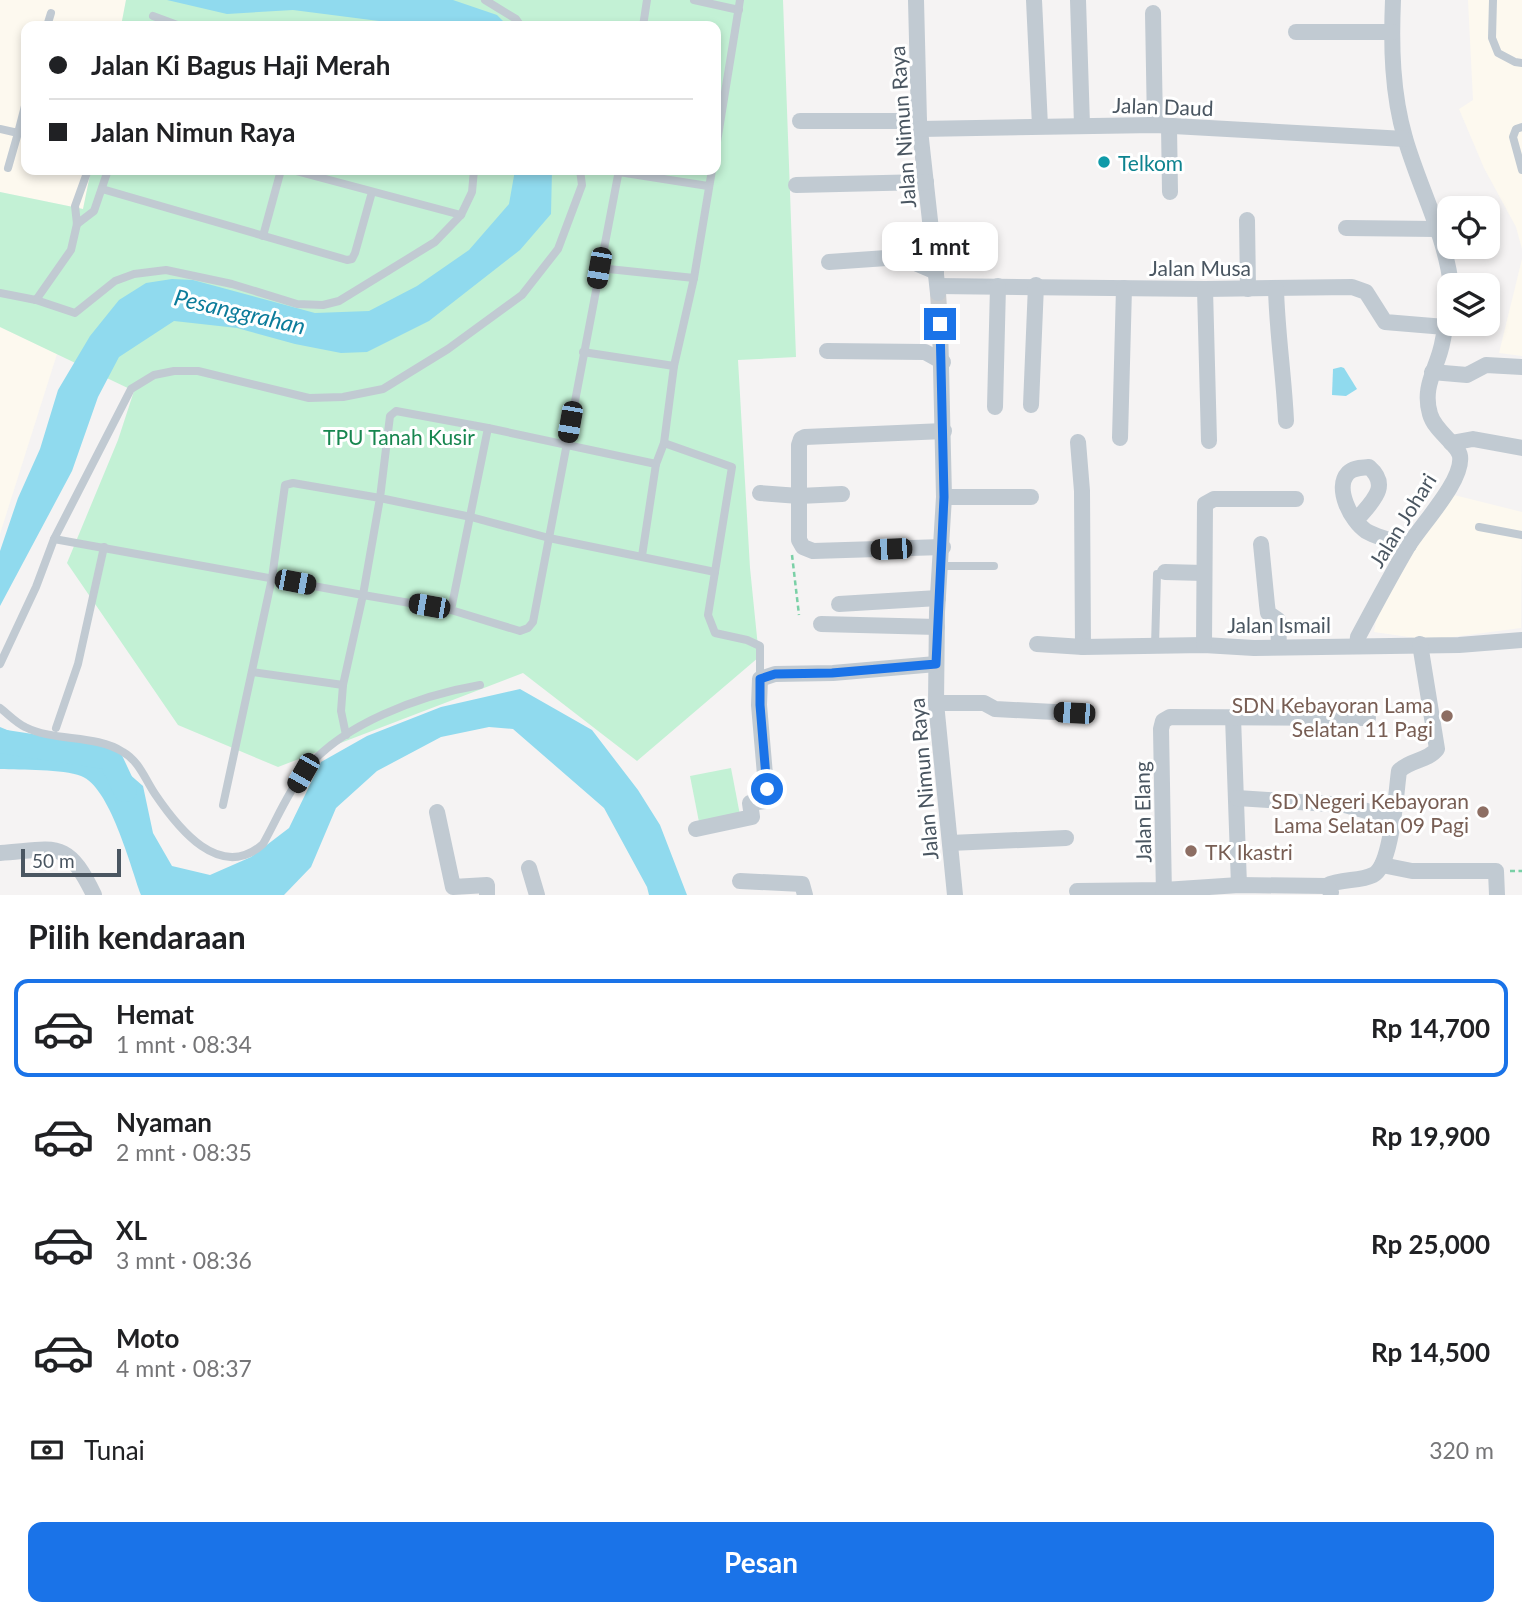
<!DOCTYPE html>
<html lang="id">
<meta charset="utf-8">
<style>
body{margin:0;font-family:Lato,sans-serif;background:#f6f6f6;color:#202124;height:100vh;display:flex;flex-direction:column;font-size:26px;white-space:nowrap}
*{box-sizing:border-box;margin:0}
p{font-size:23px;color:#757577}
.icon{flex:none;width:38px;height:38px;fill:none;stroke:currentColor;stroke-width:2;stroke-linecap:round;stroke-linejoin:round}
.map{position:relative;height:895px;overflow:hidden}
.sheet{display:flex;flex-direction:column;background:#fff;flex:1}
.sheet>*{flex:none}
.banner{position:absolute;left:21px;top:21px;width:700px;height:154px;border-radius:14px;box-shadow:0 4px 10px #0003;display:grid;align-content:center;height:154px;padding:0 28px;background:#fff}
.tools{position:absolute;left:1437px;top:196px;display:grid;gap:14px}
.tools a{display:grid;place-items:center;width:63px;height:63px;border-radius:14px;background:#fff;box-shadow:0 4px 10px #0003;font-size:35px}
.scale{position:absolute;left:21px;bottom:18px;width:100px;box-sizing:border-box;padding-left:7px;border:4px solid #4a5661;border-top:0;font-size:19px;line-height:24px;white-space:nowrap;color:#4a5661;-webkit-text-stroke:5px #fff;paint-order:stroke}
.end{position:absolute;width:32px;height:32px;margin:-16px;border:9px solid #1a73e8;background:#fff;box-shadow:0 0 0 4px #fff}
.from{border-radius:50%}
.bubble{position:absolute;height:49px;border-radius:14px;background:#fff;box-shadow:0 4px 10px #0003;font-size:23px;font-weight:700;line-height:49px;text-align:center}
.car{position:absolute;width:21px;height:42px;margin:-21px -10px;border-radius:9px;box-shadow:0 0 5px 2px #0007;background:linear-gradient(#222 24%,#8ab4d8 0 40%,#222 0 76%,#8ab4d8 0 86%,#222 0)}
.banner b{display:flex;align-items:center;gap:24px;height:66px;font-size:26px}
.banner b+b{border-top:2px solid #e0e0e0}
.banner i{width:18px;height:18px;background:#202124}
ul{padding:0;list-style:none}
li{display:flex;align-items:center;gap:21px;height:98px;margin:0 14px 10px;padding:0 14px;border:4px solid transparent;border-radius:14px}
li div{flex:1}
li b{display:block;font-size:26px}
li em{font-style:normal;font-weight:700}
li.current{border-color:#1a73e8}
li>.icon{width:63px;height:63px;stroke-width:1.5}
h2{padding:0 28px;font-size:32px;line-height:84px}
.pay{display:flex;align-items:center;gap:18px;height:77px;padding:0 28px;font-size:26px}
.pay p{margin-inline-start:auto}
.button{display:flex;gap:14px;margin-top:auto;padding:14px 28px}
.button a{flex:1;height:80px;border-radius:14px;background:#1a73e8;color:#fff;font-size:28px;font-weight:700;line-height:80px;text-align:center}
.map>svg:first-child{display:block}
.commercial{fill:#fdf9ef}
.green{fill:#c3f1d5}
.water{fill:#90daee}
.lines{fill:none;stroke-linecap:round;stroke-linejoin:round}
.river{stroke:#90daee;stroke-width:24}
.street-tunnel{stroke:#caccce;stroke-width:16;stroke-dasharray:16 8;stroke-linecap:butt}
.path{stroke:#7ad0a6;stroke-width:2.5;stroke-dasharray:5 3.5;stroke-linecap:butt}
.lane{stroke:#c1cad2;stroke-width:8}
.street{stroke:#c1cad2;stroke-width:16}
.route{stroke:#1a73e8;stroke-width:9}
.culture-dot{fill:#0f9aa8;stroke:#fff;stroke-width:2.5}
.education-dot{fill:#8d6e63;stroke:#fff;stroke-width:2.5}
.labels{text-anchor:middle;dominant-baseline:central;stroke-width:6;stroke-linejoin:round;paint-order:stroke}
.street-label{font-size:21px;fill:#4a5661;stroke:#fff}
.culture-label{font-size:21px;fill:#0d838f;stroke:#fff;text-anchor:start}
.park-label{font-size:21px;fill:#17864f;stroke:#fff}
.education-label{font-size:21px;fill:#785e54;stroke:#fff;text-anchor:end}
.water-label{font-size:23px;font-style:italic;fill:#0c7c9b;stroke:#fff}
</style>
<div class="map">
<svg width="1522" height="895" viewBox="0 0 1522 895">
<rect width="100%" height="100%" fill="#f5f3f3"/>
<g class="commercial">
<path d="M0 0H126L121 26H26V170H91L83 209 0 192Z"/>
<path d="M1468 0H1522V249L1516 227 1484 168 1459 109 1473 100Z"/>
<path d="M1522 259V356L1499 353Z"/>
<path d="M0 327 57 354 0 534Z"/>
<path d="M1438 491 1522 512 1521 628 1430 640 1374 632 1378 609Z"/>
</g>
<g class="green">
<path d="M126 0H783L796 357 738 360 750 568 759 657 637 761 523 673 278 767 178 725 67 563 118 440 134 391 0 327V192L83 209 91 170H716V26H121Z"/>
<path d="M731 768 740 815 699 822 690 776Z"/>
</g>
<g class="water">
<path d="M167 0H453L497 15 508 26H418L293 10 227 14Z"/>
<path d="M515 170H552L551 214 520 250 429 321 367 352 341 353 295 344 237 328 174 321 119 357 98 397 72 471 0 606V551L18 498 40 449 58 390 90 336 119 300 146 283 172 279 193 280 315 313 369 311 417 286 469 250 509 204Z"/>
<path d="M1341 367 1344 368 1357 389 1346 396 1332 395 1333 369Z"/>
<path d="M520 689 592 730 638 790 660 825 687 895H649L647 887 604 808 513 729 489 727 441 737 377 771 336 808 311 867 284 895H141C130 865 110 787 81 776 63 769 21 770 0 769V727L50 748 113 760 143 786 153 833 172 866 210 875 251 857 289 828 321 762 367 736 441 707Z"/>
</g>
<g class="lines">
<path class="river" d="M0 741 110 758 125 790"/>
<path class="street-tunnel" d="M938 293 940 324"/>
<g class="path">
<path d="M792 555 799 615"/>
<path d="M1510 871H1522"/>
</g>
<g class="lane">
<path d="M485 0 516 19 521 26"/>
<path d="M694 0 739 10"/>
<path d="M1493 0 1492 38 1498 53 1515 62 1522 63"/>
<path d="M153 16 180 26"/>
<path d="M47 26 51 13"/>
<path d="M643 26 647 0"/>
<path d="M1522 127 1516 129 1513 137 1522 170"/>
<path d="M0 129 18 133 26 102"/>
<path d="M716 148 740 0"/>
<path d="M8 168 18 133"/>
<path d="M619 172 708 186"/>
<path d="M102 189 347 260 352 259 355 253 372 192"/>
<path d="M461 215 472 192 474 170"/>
<path d="M77 224 94 211 108 170"/>
<path d="M263 236 281 170"/>
<path d="M599 268 694 278"/>
<path d="M0 293 36 300 71 250 77 224 75 206 88 170"/>
<path d="M36 300 75 313 115 281 134 274 166 270 232 284 297 304 323 305 339 301 435 242 461 215 292 170"/>
<path d="M583 352 674 366"/>
<path d="M488 428 451 610 520 631 528 628 533 622 619 170"/>
<path d="M664 443 732 467 708 615 715 633 747 640 760 646V679"/>
<path d="M656 464 488 428 396 411 390 416 380 498 471 517 549 538 715 572"/>
<path d="M1479 527 1522 535"/>
<path d="M642 556 656 464 664 443 674 366 694 278 712 170"/>
<path d="M941 566H994"/>
<path d="M1155 646 1157 574"/>
<path d="M0 664 36 587 54 539"/>
<path d="M252 672 343 685 363 595 54 539 131 389 154 375 174 371H198L309 398 343 397 383 389 448 349 522 295 558 249 582 185 580 170"/>
<path d="M343 685 341 711 346 735"/>
<path d="M0 708C8 714 16 723 25 727 55 742 95 734 123 752 139 761 145 779 155 794 178 828 220 882 263 844 276 821 287 794 303 773 340 724 421 695 480 685"/>
<path d="M56 728 78 664 104 547"/>
<path d="M223 805 272 578 285 485 293 483 380 498 363 595 451 610"/>
</g>
<g class="street">
<path d="M916 0 919 121 938 293"/>
<path d="M1034 0 1040 126"/>
<path d="M1078 0 1082 125"/>
<path d="M1393 0C1391 46 1392 93 1405 138 1419 187 1445 234 1451 285"/>
<path d="M1153 13 1155 125"/>
<path d="M1296 32H1392"/>
<path d="M800 121H919"/>
<path d="M1169 126 1170 192"/>
<path d="M920 129 1155 125 1405 139"/>
<path d="M796 185 926 182"/>
<path d="M1247 220 1248 289"/>
<path d="M1346 228 1436 229"/>
<path d="M829 262 901 257 936 272"/>
<path d="M938 286 1205 289 1352 287 1366 292 1385 322 1445 327"/>
<path d="M1276 288C1277 333 1284 376 1286 421"/>
<path d="M1205 289 1209 441"/>
<path d="M940 324 944 497 937 612 936 703 955 895"/>
<path d="M827 351 925 352 943 362"/>
<path d="M1432 372 1467 375 1486 365 1522 367"/>
<path d="M1031 405 1036 285"/>
<path d="M995 407 998 286"/>
<path d="M1120 438 1124 288"/>
<path d="M1078 442 1082 491 1083 647"/>
<path d="M1451 443 1473 439 1522 448"/>
<path d="M760 493 799 496 842 494"/>
<path d="M944 497H1031"/>
<path d="M1356 521C1370 503 1392 487 1369 467 1362 468 1354 467 1348 473 1334 488 1351 521 1366 531 1378 538 1396 542 1409 545"/>
<path d="M1261 544 1267 605 1268 613 1278 620 1279 647"/>
<path d="M943 547 813 551 803 547 799 540V445L801 439 805 437 944 431"/>
<path d="M1165 572 1204 573"/>
<path d="M839 604 938 598"/>
<path d="M821 624 937 627"/>
<path d="M1037 644 1083 647 1204 645 1254 648 1459 645 1522 640"/>
<path d="M1204 645 1205 504 1214 499H1296"/>
<path d="M1357 645 1358 637C1374 607 1390 577 1407 548 1419 527 1464 481 1460 456 1458 444 1435 432 1430 414 1423 390 1433 375 1440 352 1445 336 1446 317 1449 300"/>
<path d="M936 703H984L995 709 1074 713"/>
<path d="M1233 717 1239 885"/>
<path d="M1237 798 1345 805 1392 818"/>
<path d="M437 812 453 887 487 885V895"/>
<path d="M696 829 752 817 750 803 765 801 767 798 759 705 760 679 775 674 833 673 936 664"/>
<path d="M950 843 1066 838"/>
<path d="M0 853C56 849 67 838 94 895"/>
<path d="M1382 865 1412 871H1496L1497 895"/>
<path d="M529 868 537 895"/>
<path d="M740 881 802 884 805 895"/>
<path d="M1326 886C1341 878 1359 882 1373 875 1392 866 1396 792 1399 771 1409 760 1428 761 1437 749L1420 644"/>
<path d="M1077 891 1164 890 1239 885 1326 886 1331 892"/>
<path d="M1164 895 1161 729 1163 721 1170 717 1368 718"/>
</g>
</g>
<g class="lines">
<path class="route" d="M767 789 760 705V679L775 674 832 673 936 664 944 497 940 324"/>
</g>
<circle class="culture-dot" cx="1104" cy="162" r="7"/>
<g class="education-dot">
<circle cx="1447" cy="716" r="7"/>
<circle cx="1483" cy="812" r="7"/>
<circle cx="1191" cy="851" r="7"/>
</g>
<g class="labels">
<g class="street-label">
<text transform="translate(1163 106) rotate(2)">Jalan Daud</text>
<text transform="translate(902 127) rotate(-94)">Jalan Nimun Raya</text>
<text x="1200" y="267">Jalan Musa</text>
<text transform="translate(1402 520) rotate(-58)">Jalan Johari</text>
<text x="1279" y="624">Jalan Ismail</text>
<text transform="translate(923 779) rotate(-95)">Jalan Nimun Raya</text>
<text transform="translate(1142 812) rotate(-91)">Jalan Elang</text>
</g>
<g class="culture-label">
<text x="1118" y="162">Telkom</text>
</g>
<g class="park-label">
<text x="399" y="436">TPU Tanah Kusir</text>
</g>
<g class="education-label">
<text x="1433" y="704">SDN Kebayoran Lama<tspan x="1433" dy="24">Selatan 11 Pagi</tspan></text>
<text x="1469" y="800">SD Negeri Kebayoran<tspan x="1469" dy="24">Lama Selatan 09 Pagi</tspan></text>
<text x="1205" y="851" text-anchor="start">TK Ikastri</text>
</g>
<g class="water-label">
<text transform="translate(240 311) rotate(13)">Pesanggrahan</text>
</g>
</g>
</svg>
<div class="tools">
<a><svg class="icon" aria-label="locate" viewBox="0 0 24 24"><circle cx="12" cy="12" r="6"/><path d="M12 2v4M12 18v4M2 12h4M18 12h4"/></svg></a>
<a><svg class="icon" aria-label="layers" viewBox="0 0 24 24"><path d="M12 4l9 5-9 5-9-5zM3 14l9 5 9-5"/></svg></a>
</div>
<div class="scale">50 m</div>
<i class="end from" style="left:767px;top:789px"></i>
<i class="end" style="left:940px;top:324px"></i>
<div class="bubble" style="left:882px;top:222px;width:116px">1 mnt</div>
<i class="car" style="left:599px;top:268px;rotate:190deg"></i>
<i class="car" style="left:570px;top:422px;rotate:190deg"></i>
<i class="car" style="left:891px;top:549px;rotate:268deg"></i>
<i class="car" style="left:295px;top:582px;rotate:101deg"></i>
<i class="car" style="left:429px;top:606px;rotate:280deg"></i>
<i class="car" style="left:1074px;top:713px;rotate:273deg"></i>
<i class="car" style="left:303px;top:773px;rotate:210deg"></i>
<div class="banner">
<b><i class="from"></i>Jalan Ki Bagus Haji Merah</b>
<b><i></i>Jalan Nimun Raya</b>
</div>
</div>
<section class="sheet">
<h2>Pilih kendaraan</h2>
<ul>
<li class="current"><svg class="icon" aria-label="car" viewBox="0 0 24 24"><path d="M5 17H2v-5l4-1 3-4h7l3 4 3 1v5h-3M9 17h6M6 11h13"/><circle cx="7" cy="17" r="2"/><circle cx="17" cy="17" r="2"/></svg><div><b>Hemat</b><p>1 mnt · 08:34</p></div><em>Rp 14,700</em></li>
<li><svg class="icon" aria-label="car" viewBox="0 0 24 24"><path d="M5 17H2v-5l4-1 3-4h7l3 4 3 1v5h-3M9 17h6M6 11h13"/><circle cx="7" cy="17" r="2"/><circle cx="17" cy="17" r="2"/></svg><div><b>Nyaman</b><p>2 mnt · 08:35</p></div><em>Rp 19,900</em></li>
<li><svg class="icon" aria-label="car" viewBox="0 0 24 24"><path d="M5 17H2v-5l4-1 3-4h7l3 4 3 1v5h-3M9 17h6M6 11h13"/><circle cx="7" cy="17" r="2"/><circle cx="17" cy="17" r="2"/></svg><div><b>XL</b><p>3 mnt · 08:36</p></div><em>Rp 25,000</em></li>
<li><svg class="icon" aria-label="car" viewBox="0 0 24 24"><path d="M5 17H2v-5l4-1 3-4h7l3 4 3 1v5h-3M9 17h6M6 11h13"/><circle cx="7" cy="17" r="2"/><circle cx="17" cy="17" r="2"/></svg><div><b>Moto</b><p>4 mnt · 08:37</p></div><em>Rp 14,500</em></li>
</ul>
<div class="pay"><svg class="icon" aria-label="cash" viewBox="0 0 24 24"><path d="M3 7h18v10H3z"/><circle cx="12" cy="12" r="2"/></svg>Tunai<p>320 m</p></div>
<div class="button"><a>Pesan</a></div>
</section>
